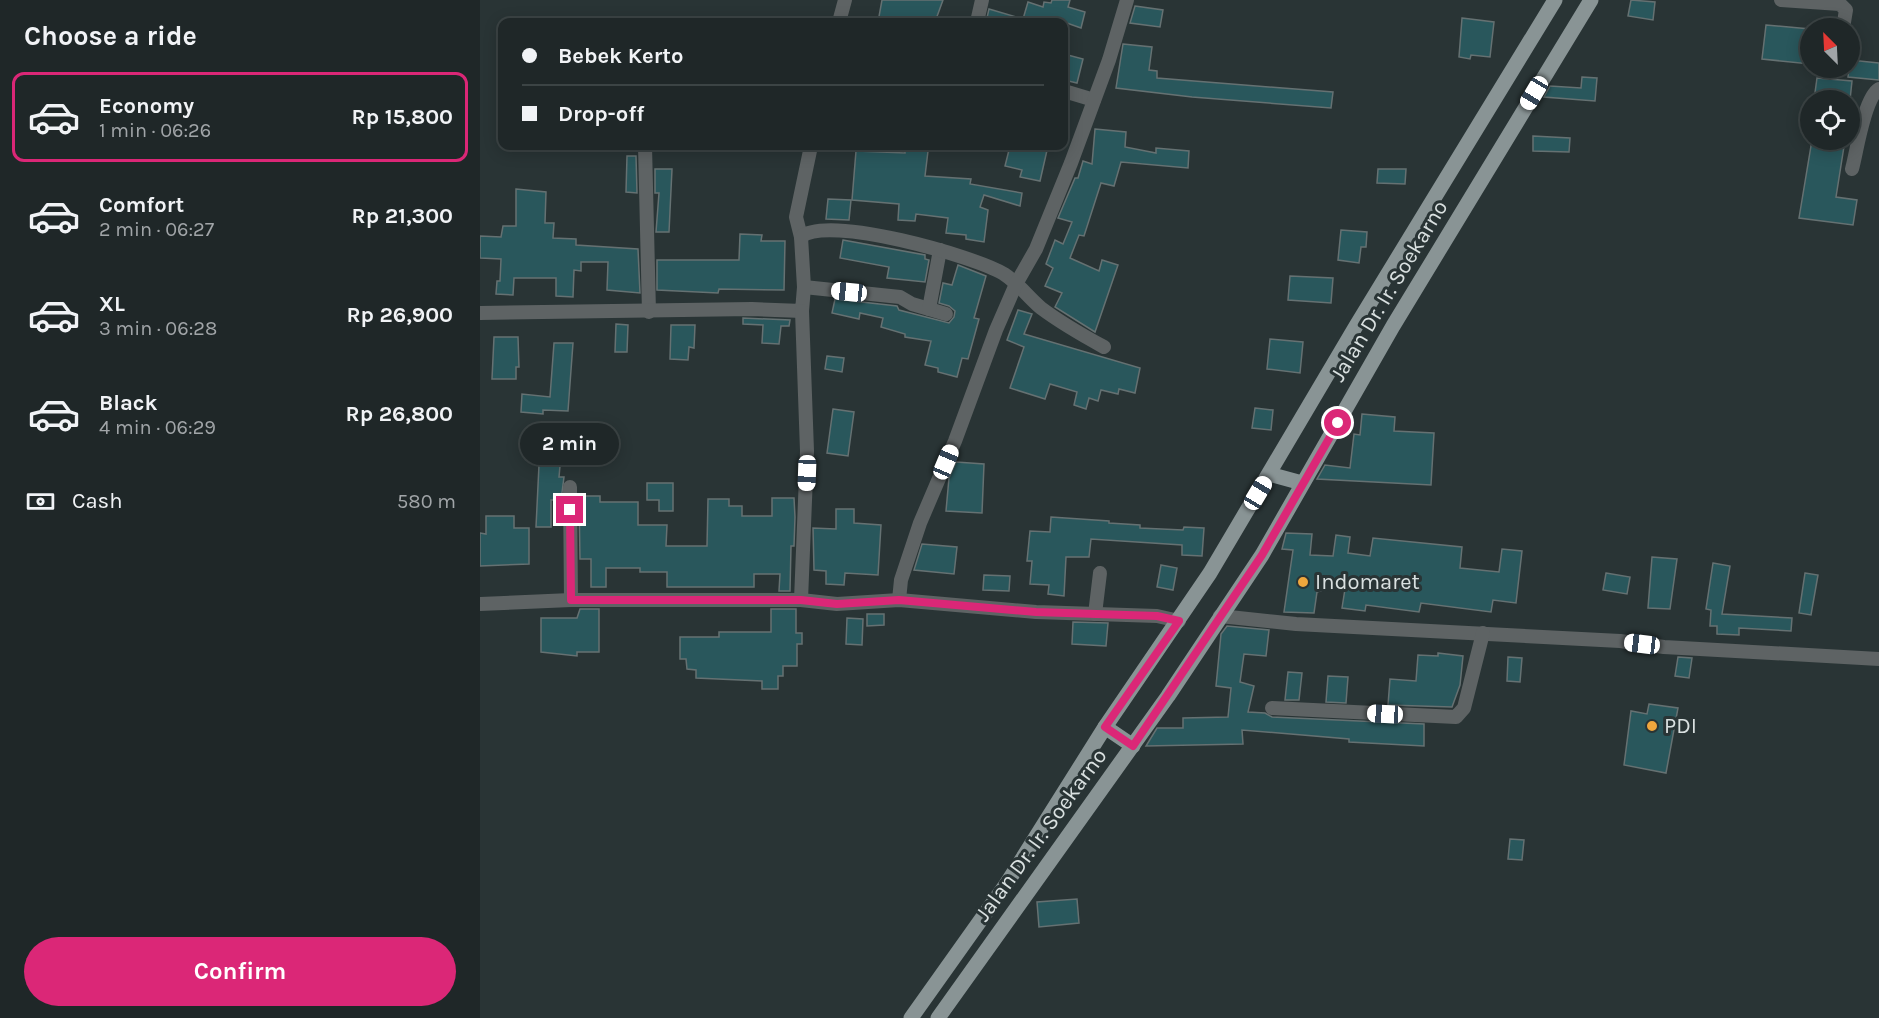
<!DOCTYPE html>
<meta charset="utf-8">
<style>
body{margin:0;font-family:Karla,sans-serif;background:#2c3334;color:#f1f3f6;height:100vh;display:flex;flex-direction:column;font-size:22px;white-space:nowrap}
*{box-sizing:border-box;margin:0}
p{font-size:20px;color:#a1a5a8}
.icon{flex:none;width:33px;height:33px;fill:none;stroke:currentColor;stroke-width:2;stroke-linecap:round;stroke-linejoin:round}
.map{position:relative;flex:1;overflow:hidden}
.drawer{display:flex;flex-direction:column;background:#1f2728;width:480px}
.drawer>*{flex:none}
.hud{position:absolute;left:18px;top:18px;width:570px;height:132px;border-radius:12px;box-shadow:0 3px 15px #0003,0 0 0 2px #3c4445;display:grid;align-content:center;height:132px;padding:0 24px;background:#1f2728}
.needle{width:39px;rotate:336deg}
.controls{position:absolute;left:1320px;top:18px;display:grid;gap:12px}
.controls a{display:grid;place-items:center;width:60px;height:60px;border-radius:50%;background:#1f2728;box-shadow:0 3px 15px #0003,0 0 0 2px #3c4445;font-size:30px}
.end{position:absolute;width:27px;height:27px;margin:-14px;border:8px solid #db2777;background:#fff;box-shadow:0 0 0 3px #fff}
.from{border-radius:50%}
.bubble{position:absolute;height:42px;border-radius:21px;background:#1f2728;box-shadow:0 3px 15px #0003,0 0 0 2px #3c4445;font-size:20px;font-weight:700;line-height:42px;text-align:center}
.car{position:absolute;width:18px;height:36px;margin:-18px -9px;border-radius:8px;box-shadow:0 0 4px 2px #0007;background:linear-gradient(#fff 24%,#345 0 40%,#fff 0 76%,#345 0 86%,#fff 0)}
.hud b{display:flex;align-items:center;gap:21px;height:57px;font-size:22px}
.hud b+b{border-top:2px solid #3c4445}
.hud i{width:15px;height:15px;background:#f1f3f6}
ul{padding:0;list-style:none}
li{display:flex;align-items:center;gap:18px;height:90px;margin:0 12px 9px;padding:0 12px;border:3px solid transparent;border-radius:12px}
li div{flex:1}
li b{display:block;font-size:22px}
li em{font-style:normal;font-weight:700}
li.current{border-color:#db2777}
li>.icon{width:54px;height:54px;stroke-width:1.5}
h2{padding:0 24px;font-size:27px;line-height:72px}
.pay{display:flex;align-items:center;gap:15px;height:66px;padding:0 24px;font-size:22px}
.pay p{margin-inline-start:auto}
.primary-button{display:flex;gap:12px;margin-top:auto;padding:12px 24px}
.primary-button a{flex:1;height:69px;border-radius:36px;background:#db2777;color:#fff;font-size:24px;font-weight:700;line-height:69px;text-align:center}
main{display:flex;flex:1;min-height:0}
.map>svg:first-child{display:block}
.building{fill:#29575c;stroke:#657172;stroke-width:1.5}
.lines{fill:none;stroke-linecap:round;stroke-linejoin:round}
.minor{stroke:#5e6364;stroke-width:14}
.major{stroke:#899495;stroke-width:15}
.route{stroke:#db2777;stroke-width:8}
.poi-dot{fill:#efa73d;stroke:#293435;stroke-width:2}
.labels{text-anchor:middle;dominant-baseline:central;stroke-width:6;stroke-linejoin:round;paint-order:stroke}
.street-label{font-size:22px;fill:#dae1e1;stroke:#293435}
.poi-label{font-size:22px;fill:#dae1e1;stroke:#293435;text-anchor:start}
</style>
<main>
<section class="drawer">
<h2>Choose a ride</h2>
<ul>
<li class="current"><svg class="icon" aria-label="car" viewBox="0 0 24 24"><path d="M5 17H2v-5l4-1 3-4h7l3 4 3 1v5h-3M9 17h6M6 11h13"/><circle cx="7" cy="17" r="2"/><circle cx="17" cy="17" r="2"/></svg><div><b>Economy</b><p>1 min · 06:26</p></div><em>Rp 15,800</em></li>
<li><svg class="icon" aria-label="car" viewBox="0 0 24 24"><path d="M5 17H2v-5l4-1 3-4h7l3 4 3 1v5h-3M9 17h6M6 11h13"/><circle cx="7" cy="17" r="2"/><circle cx="17" cy="17" r="2"/></svg><div><b>Comfort</b><p>2 min · 06:27</p></div><em>Rp 21,300</em></li>
<li><svg class="icon" aria-label="car" viewBox="0 0 24 24"><path d="M5 17H2v-5l4-1 3-4h7l3 4 3 1v5h-3M9 17h6M6 11h13"/><circle cx="7" cy="17" r="2"/><circle cx="17" cy="17" r="2"/></svg><div><b>XL</b><p>3 min · 06:28</p></div><em>Rp 26,900</em></li>
<li><svg class="icon" aria-label="car" viewBox="0 0 24 24"><path d="M5 17H2v-5l4-1 3-4h7l3 4 3 1v5h-3M9 17h6M6 11h13"/><circle cx="7" cy="17" r="2"/><circle cx="17" cy="17" r="2"/></svg><div><b>Black</b><p>4 min · 06:29</p></div><em>Rp 26,800</em></li>
</ul>
<div class="pay"><svg class="icon" aria-label="cash" viewBox="0 0 24 24"><path d="M3 7h18v10H3z"/><circle cx="12" cy="12" r="2"/></svg>Cash<p>580 m</p></div>
<div class="primary-button"><a>Confirm</a></div>
</section>
<div class="map">
<svg width="1399" height="1018" viewBox="0 0 1399 1018">
<rect width="100%" height="100%" fill="#293435"/>
<g class="building">
<path d="M402 0H463L455 22H398Z"/>
<path d="M572 0H590L588 7 605 12 601 28 584 22H506L509 9 543 19 548 2 563 7 564 2 571 3Z"/>
<path d="M1151 0 1175 2 1173 20 1148 16Z"/>
<path d="M655 6 683 10 680 27 650 23Z"/>
<path d="M982 18 1014 22 1010 57 991 55 990 59 979 57Z"/>
<path d="M1286 25 1330 29V64L1282 59Z"/>
<path d="M643 44 672 47 669 70 677 71V78L853 92 851 108 712 97 636 88Z"/>
<path d="M584 54 603 59 597 83 584 80Z"/>
<path d="M1370 60 1399 63V80L1368 77Z"/>
<path d="M1102 77 1117 78 1115 101 1064 97 1070 86 1101 88Z"/>
<path d="M1337 78 1372 81 1370 100H1334Z"/>
<path d="M615 129 646 132 645 147 676 153V148L709 151 708 168 641 162 634 186 621 183 604 236 599 235 590 258 619 271 622 260 638 265 615 332 575 307 582 293 565 286 573 268 566 264 575 240 583 244 592 222 578 218 595 178H598L603 161 612 164Z"/>
<path d="M1053 136 1090 138 1089 152 1053 151Z"/>
<path d="M1332 140H1365L1356 197 1377 200 1373 225 1319 218Z"/>
<path d="M530 146H568L560 181 540 177 542 170 525 166Z"/>
<path d="M425 149 448 151 445 176 491 179 490 184 542 193 540 206 504 195 500 207 508 210 504 242 486 239V235L466 233 468 218 436 214 435 221 418 220 419 204 372 200 376 151 425 153Z"/>
<path d="M147 156H156L157 193 146 192Z"/>
<path d="M175 169H192L189 232H176L179 193H175Z"/>
<path d="M898 169H926L925 184 897 183Z"/>
<path d="M36 189 66 192 65 223H74L73 238 96 239V245L158 249 160 293 127 290 128 262H101V271L94 270 93 297 76 296V278H34L33 295 16 294 17 281H20L21 259 0 258V236L21 237 23 226H36Z"/>
<path d="M348 199 371 200 369 220 346 219Z"/>
<path d="M861 230 887 232 886 247H881L879 263 858 260Z"/>
<path d="M260 234 282 235 281 241H305L304 290 239 289 238 293 177 290V260H259Z"/>
<path d="M363 240 445 255V259L449 260 445 282 407 278 409 267 360 258Z"/>
<path d="M478 265 506 276 494 318 499 319 488 359 482 358 477 377 458 372V368L445 365 451 341 425 337V334L401 327 403 318 380 313 379 319 352 313 355 299 417 306 419 310 469 323 474 317 475 311 469 306 459 303 463 283 472 285Z"/>
<path d="M810 276 853 278 851 303 808 300Z"/>
<path d="M538 310 552 314 544 334 660 368 655 393 639 389 638 394 621 390 618 401 609 398 606 409 594 405 597 392 570 384 565 399 530 388 544 347 527 340Z"/>
<path d="M263 318 310 320 309 326H301L299 344 282 343 283 325 263 324Z"/>
<path d="M136 324 148 325 147 352H135Z"/>
<path d="M191 325H215L214 348 209 347 208 360 190 359Z"/>
<path d="M14 337H38L39 367H36V379H12Z"/>
<path d="M790 339 823 342 820 373 787 369Z"/>
<path d="M74 343H93L88 411 63 410V414L41 412 42 394 70 397Z"/>
<path d="M347 356 364 358 362 372 345 369Z"/>
<path d="M775 408 793 410 791 430 772 428Z"/>
<path d="M353 409 374 412 368 456 347 453Z"/>
<path d="M882 414 915 417 914 431 954 433 951 485 837 479 845 465 870 468 874 434 880 435Z"/>
<path d="M476 462 504 464 502 513 466 511 469 478Z"/>
<path d="M59 465 80 466 79 477H84L81 500H71V527H56Z"/>
<path d="M167 483H193V511H179V500H167Z"/>
<path d="M99 496H120V502H158V525H187L186 546H227L228 499H249V506H262V516H292V498H314L315 517 314 546H311L310 591H299L300 574H274V587H187V572H160V568H126V587H111V559H100Z"/>
<path d="M356 509H374V523L401 525 398 575 365 573 364 585 346 584V571L334 570 333 528 356 529Z"/>
<path d="M6 516H34V528H49V564L0 566V533L6 534Z"/>
<path d="M571 517 629 521V523L660 525V528L703 530 704 527 724 528 722 556 702 555V545L611 539 609 557H586L584 596 568 594 569 585 550 584 552 561H547L550 531 570 532Z"/>
<path d="M806 533 832 534 830 555 853 556 856 535 870 537 868 553 890 556 893 538 982 547 980 568 1019 572 1022 549 1042 551 1036 603 1013 600 1011 612 941 603 939 612 886 605 885 611 862 608 865 589 849 588 837 592 834 613 804 612 813 550 802 549Z"/>
<path d="M442 544 477 547 474 574 434 570Z"/>
<path d="M1172 557 1197 559 1190 609 1168 608Z"/>
<path d="M1233 563 1250 566 1242 614 1312 618 1311 631 1259 628V635L1237 634V626H1230L1231 610 1226 609Z"/>
<path d="M681 565 697 568 693 590 677 587Z"/>
<path d="M1126 573 1150 577 1147 594 1123 590Z"/>
<path d="M1325 573 1338 575 1331 615 1319 613Z"/>
<path d="M504 575 530 576 529 591 503 590Z"/>
<path d="M100 609H119V652H97V656L61 652V618H97Z"/>
<path d="M291 609H316V633H322V644H317V666H303V676H298V689H282V681L216 678V670L207 669 206 659H200V637H239V632H291Z"/>
<path d="M387 614H404V625L387 626Z"/>
<path d="M367 618 383 619 382 645 366 644Z"/>
<path d="M593 622 628 623 626 646 592 644Z"/>
<path d="M747 626 789 630 786 656 764 654 760 682 774 686 768 712 785 713 792 717 944 724V746L869 742V739L762 730 763 744 666 746 677 728H703V718L748 717 751 688 736 686 741 634Z"/>
<path d="M958 653 983 656 980 685 972 707 908 705 910 679 936 681 938 655 958 656Z"/>
<path d="M1028 657 1042 658 1040 682 1027 681Z"/>
<path d="M1198 657 1212 658 1209 678 1195 676Z"/>
<path d="M808 672 822 673 819 700H805Z"/>
<path d="M848 676 868 677 866 703 846 702Z"/>
<path d="M1169 704 1198 708 1186 773 1144 765 1151 711 1167 714Z"/>
<path d="M1030 839 1044 840 1042 860 1028 859Z"/>
<path d="M597 899 599 923 559 927 557 902Z"/>
</g>
<g class="lines">
<g class="minor">
<path d="M1301 0 1360 4 1366 10 1363 28"/>
<path d="M359 22 365 0"/>
<path d="M497 22 502 0"/>
<path d="M584 91 614 100"/>
<path d="M165 146 169 312"/>
<path d="M1372 169C1377 151 1384 98 1399 89"/>
<path d="M321 237 316 217 331 146"/>
<path d="M324 287 420 297 432 304 466 314"/>
<path d="M449 309 460 250"/>
<path d="M0 313 272 309 322 311 324 287 321 237C347 214 494 256 524 274 538 283 548 297 561 308 581 323 602 335 624 347"/>
<path d="M90 487 91 600"/>
<path d="M321 600 327 451 322 311"/>
<path d="M419 600 421 580 440 523 475 441 516 330 536 284 556 249 591 163 629 60 647 0"/>
<path d="M0 604 91 600H321L357 604 419 600 556 612 677 616 699 621"/>
<path d="M615 614 620 573"/>
<path d="M740 616 816 624 1140 641 1184 647 1399 659"/>
<path d="M792 708 976 717 984 708 1003 633"/>
</g>
<g class="major">
<path d="M789 474 822 483"/>
<path d="M625 727 653 746"/>
<path d="M431 1018 527 883 625 727 730 573 876 326 1075 0"/>
<path d="M458 1018 688 696 782 555 913 326 1111 0"/>
</g>
</g>
<g class="lines">
<path class="route" d="M90 510 91 600H321L357 604 419 600 556 612 677 616 699 621 625 727 653 746 782 555 858 423"/>
</g>
<g class="poi-dot">
<circle cx="823" cy="582" r="6"/>
<circle cx="1172" cy="726" r="6"/>
</g>
<g class="labels">
<g class="street-label">
<text transform="translate(909 291) rotate(-59)">Jalan Dr. Ir. Soekarno</text>
<text transform="translate(561 835) rotate(-54)">Jalan Dr. Ir. Soekarno</text>
</g>
<g class="poi-label">
<text x="835" y="582">Indomaret</text>
<text x="1184" y="726">PDI</text>
</g>
</g>
</svg>
<div class="controls">
<a><svg class="needle" viewBox="-14 -14 28 28"><path d="M0-13l5 13h-10z" fill="#e53935"/><path d="M0 13l5-13h-10z" fill="#a1a5a8"/></svg></a>
<a><svg class="icon" aria-label="locate" viewBox="0 0 24 24"><circle cx="12" cy="12" r="6"/><path d="M12 2v4M12 18v4M2 12h4M18 12h4"/></svg></a>
</div>
<i class="end from" style="left:858px;top:423px"></i>
<i class="end" style="left:90px;top:510px"></i>
<div class="bubble" style="left:40px;top:423px;width:99px">2 min</div>
<i class="car" style="left:1054px;top:93px;rotate:211deg"></i>
<i class="car" style="left:369px;top:292px;rotate:276deg"></i>
<i class="car" style="left:466px;top:462px;rotate:23deg"></i>
<i class="car" style="left:327px;top:473px;rotate:182deg"></i>
<i class="car" style="left:778px;top:493px;rotate:31deg"></i>
<i class="car" style="left:1162px;top:644px;rotate:277deg"></i>
<i class="car" style="left:905px;top:714px;rotate:273deg"></i>
<div class="hud">
<b><i class="from"></i>Bebek Kerto</b>
<b><i></i>Drop-off</b>
</div>
</div>
</main>
